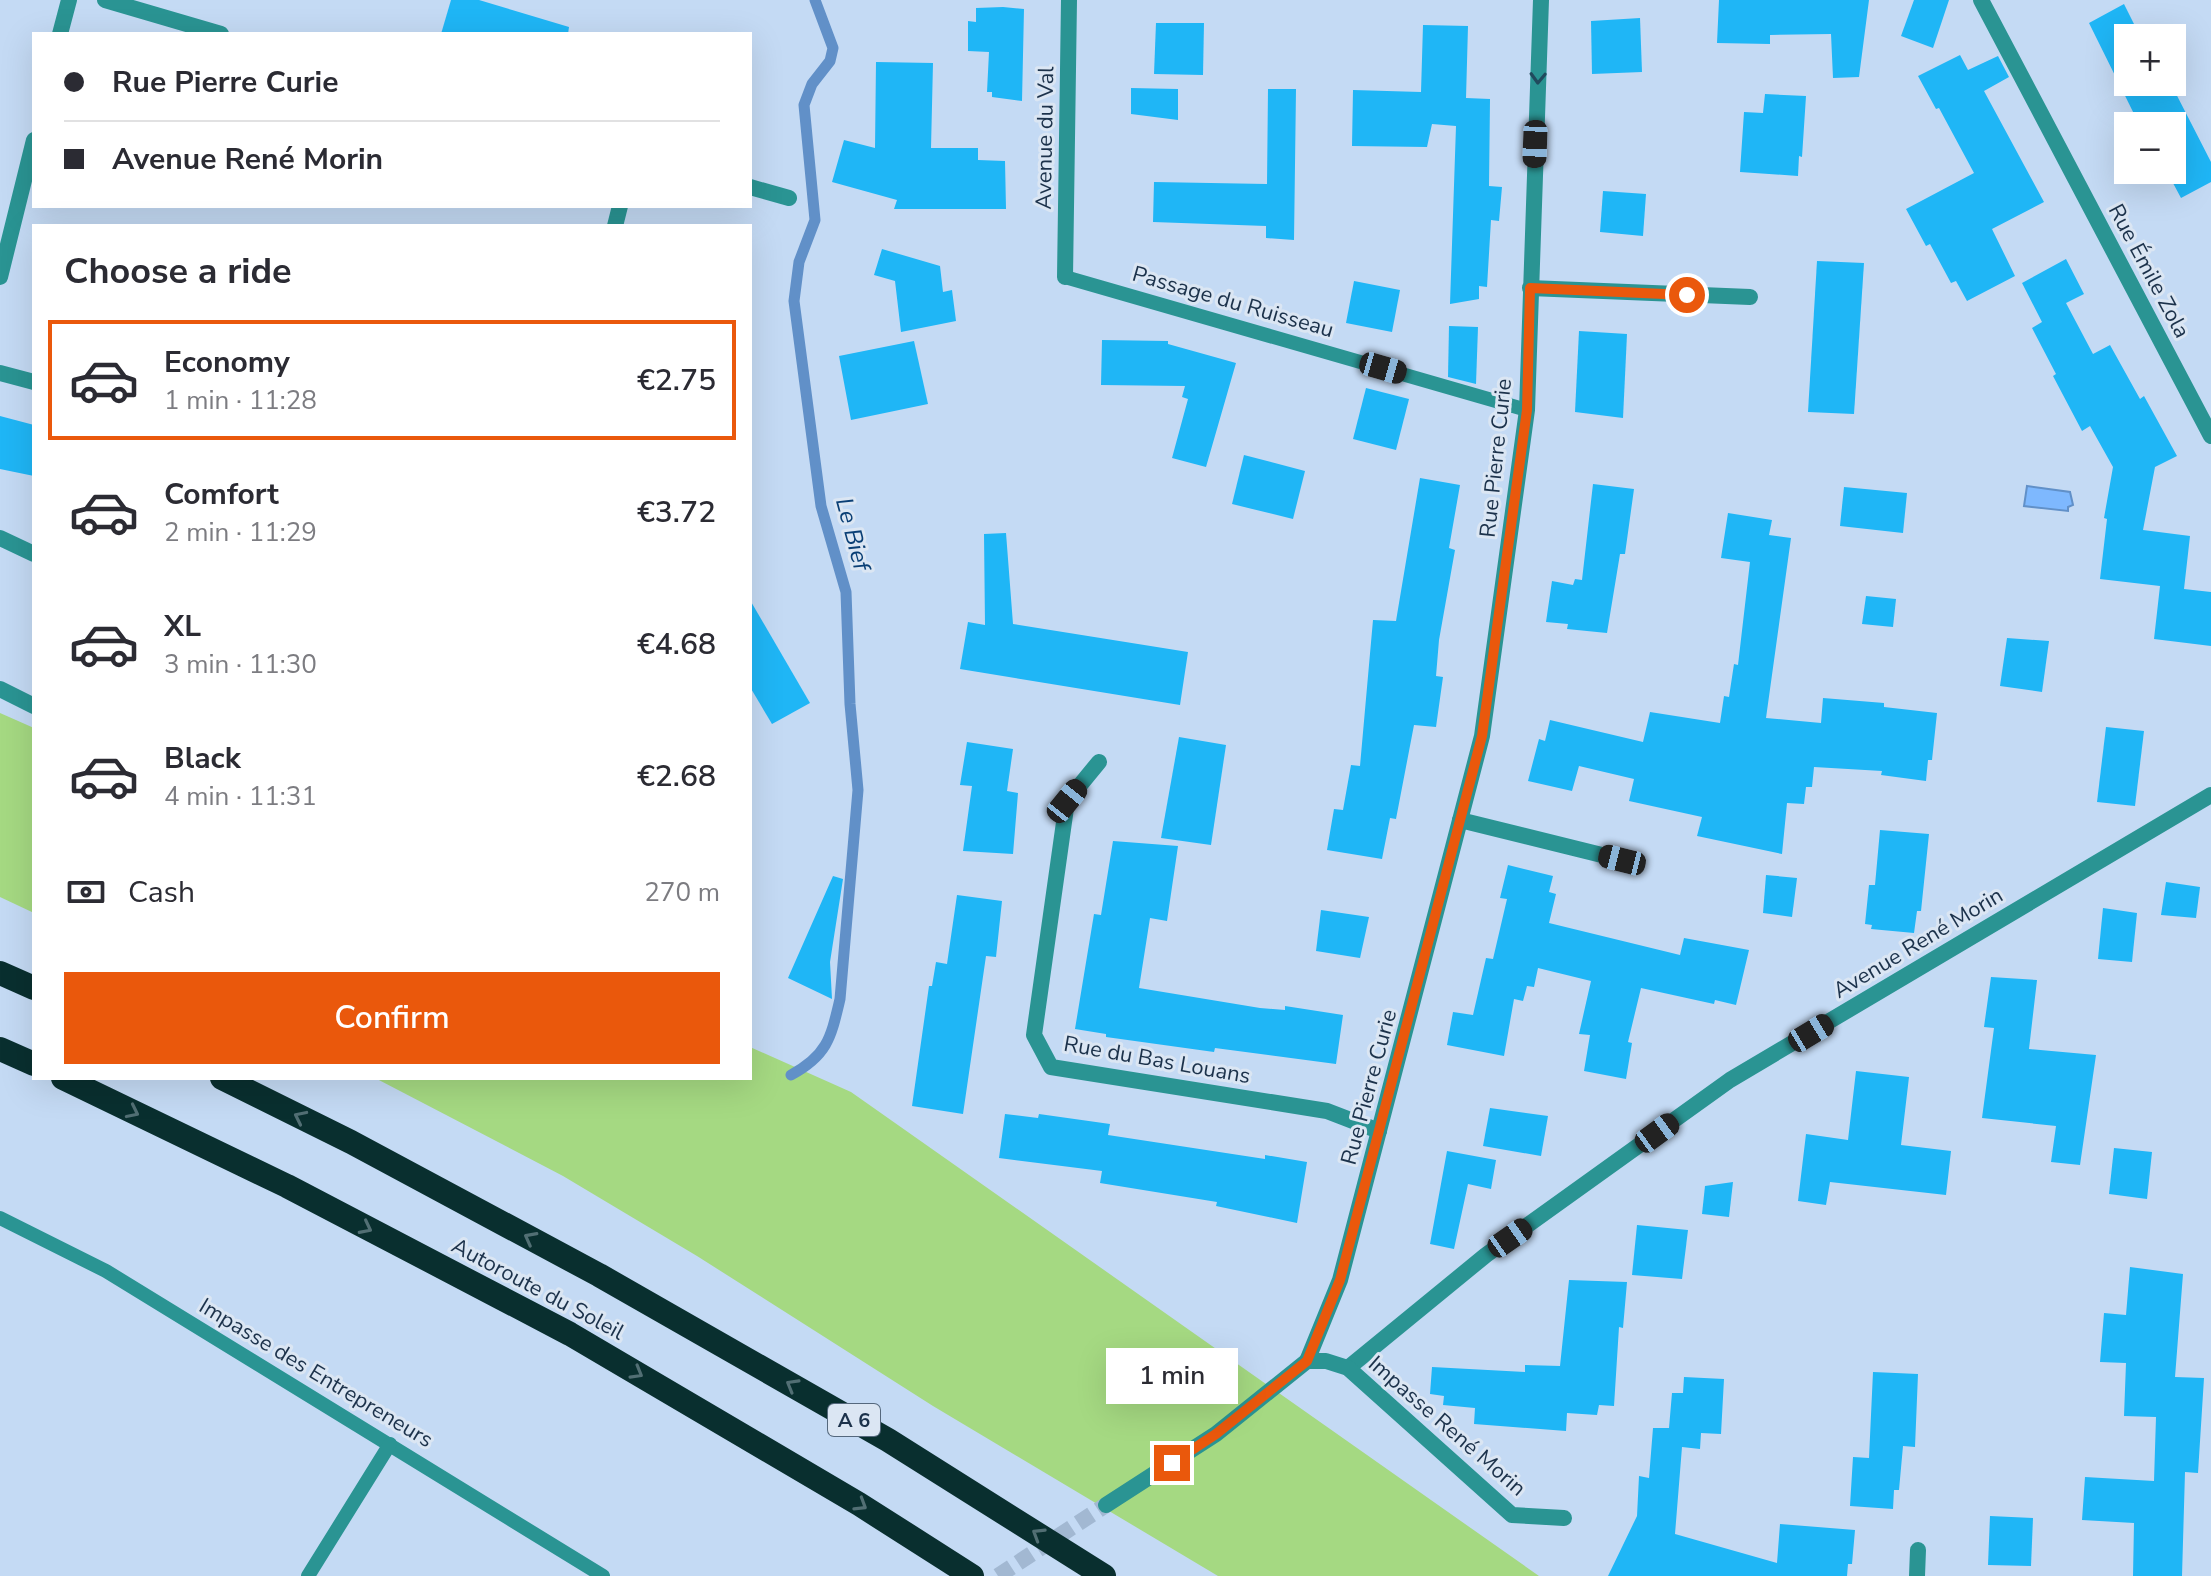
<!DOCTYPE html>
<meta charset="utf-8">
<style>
body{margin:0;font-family:"Nunito Sans",sans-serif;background:#f7f7f7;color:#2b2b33;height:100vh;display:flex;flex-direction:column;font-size:30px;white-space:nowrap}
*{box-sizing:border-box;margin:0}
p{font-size:26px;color:#7c7c81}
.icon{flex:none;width:44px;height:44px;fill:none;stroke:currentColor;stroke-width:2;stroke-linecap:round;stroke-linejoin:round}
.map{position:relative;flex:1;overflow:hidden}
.sheet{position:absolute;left:32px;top:224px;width:720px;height:856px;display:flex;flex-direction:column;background:#fff;border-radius:0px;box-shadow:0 8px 32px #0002}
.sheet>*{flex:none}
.top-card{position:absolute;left:32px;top:32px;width:720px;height:176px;border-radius:0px;box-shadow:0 8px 32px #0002;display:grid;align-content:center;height:176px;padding:0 32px;background:#fff}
.controls{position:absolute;left:2114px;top:24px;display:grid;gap:16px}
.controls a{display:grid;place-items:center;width:72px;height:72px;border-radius:0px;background:#fff;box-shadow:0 8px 32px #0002;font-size:40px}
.end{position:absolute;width:36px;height:36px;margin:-18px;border:10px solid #ea580c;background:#fff;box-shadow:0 0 0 4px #fff}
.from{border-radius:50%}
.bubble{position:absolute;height:56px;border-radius:0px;background:#fff;box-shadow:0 8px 32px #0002;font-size:26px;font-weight:600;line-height:56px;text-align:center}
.car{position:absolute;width:24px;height:48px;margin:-24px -12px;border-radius:10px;box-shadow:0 0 6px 2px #0007;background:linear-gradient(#222 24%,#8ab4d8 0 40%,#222 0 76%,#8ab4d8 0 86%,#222 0)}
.top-card b{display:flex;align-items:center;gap:28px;height:76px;font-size:30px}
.top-card b+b{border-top:2px solid #e1e1e2}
.top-card i{width:20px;height:20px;background:#2b2b33}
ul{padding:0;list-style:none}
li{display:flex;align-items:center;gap:24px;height:120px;margin:0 16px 12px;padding:0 16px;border:4px solid transparent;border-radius:0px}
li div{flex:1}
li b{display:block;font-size:30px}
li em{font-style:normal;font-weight:600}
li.on{border-color:#ea580c}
li>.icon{width:72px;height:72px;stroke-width:1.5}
h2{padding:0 32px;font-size:36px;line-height:96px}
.pay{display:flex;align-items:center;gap:20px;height:88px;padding:0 32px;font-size:30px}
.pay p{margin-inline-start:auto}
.cta{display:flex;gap:16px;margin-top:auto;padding:16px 32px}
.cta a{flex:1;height:92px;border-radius:0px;background:#ea580c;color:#fff;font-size:32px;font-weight:600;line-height:92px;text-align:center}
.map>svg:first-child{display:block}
.green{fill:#a5d982}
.water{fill:#7eb8fe;stroke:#6190c8;stroke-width:2}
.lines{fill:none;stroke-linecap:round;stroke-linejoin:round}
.stream{stroke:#6190c8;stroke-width:11}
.building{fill:#1fb6f6}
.street-tunnel{stroke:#a2b8d2;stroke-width:16;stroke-dasharray:16 8;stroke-linecap:butt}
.lane{stroke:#2a9493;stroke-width:14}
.street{stroke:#2a9493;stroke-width:16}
.highway{stroke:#092f2f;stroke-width:24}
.oneway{stroke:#204a5d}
.oneway2{stroke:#526f74}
.route{stroke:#ea580c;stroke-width:10}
.labels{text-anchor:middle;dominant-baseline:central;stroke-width:6;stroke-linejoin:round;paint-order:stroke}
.shield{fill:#dbe6f3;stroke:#55687d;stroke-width:2}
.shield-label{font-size:20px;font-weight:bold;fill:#1c324b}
.street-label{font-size:22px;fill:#1c324b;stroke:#dbe6f3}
.water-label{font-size:24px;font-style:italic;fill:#0a3f75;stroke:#dbe6f3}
</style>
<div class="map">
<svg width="2211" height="1576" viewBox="0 0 2211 1576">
<rect width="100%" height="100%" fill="#c4daf4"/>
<g class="green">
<path d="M0 713 34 728V913L0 897Z"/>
<path d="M750 1047 851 1092 1539 1576H1218L933 1406 697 1256 563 1176 375 1078H750Z"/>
</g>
<path class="water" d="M2027 486 2070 492 2073 505 2068 507V511L2024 506Z"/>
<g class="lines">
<path class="stream" d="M791 1075C828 1055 831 1037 840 999L858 790 850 704 846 592 821 506 794 301 799 262 815 220 804 105 812 84 830 61 833 48 815 0"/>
</g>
<g class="building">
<path d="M451 0H479L569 27 568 34H441Z"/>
<path d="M1719 0H1869L1859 77 1833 78 1831 34 1770 35V44L1717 43Z"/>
<path d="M1914 0H1949L1933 48 1901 36Z"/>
<path d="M2124 4 2141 38H2128V82H2170L2211 162V182L2181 198 2166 170H2172V126H2140L2089 23Z"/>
<path d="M1003 7 1024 9 1022 101 992 97V92H987L989 52 968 51V21L976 22V8Z"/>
<path d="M1640 18 1642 72 1592 74 1591 21Z"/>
<path d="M1156 23H1204L1203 75 1154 74Z"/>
<path d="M1423 25 1468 26 1466 98 1490 99 1489 186 1502 187 1499 221 1491 220 1487 287 1479 286V299L1450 304 1456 126 1432 124 1427 147 1352 146 1353 90 1421 92Z"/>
<path d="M1960 55 1968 70 1998 56 2009 77 1984 91 2044 202 1992 229 2015 276 1967 301 1956 281 1951 283 1930 244 1926 246 1906 209 1974 173 1939 108 1936 109 1918 76Z"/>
<path d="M876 62 933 63 931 148H978V160L1005 161 1006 209H894L897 200 832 182 844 140 875 148Z"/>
<path d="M1131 88 1178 89V120L1131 114Z"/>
<path d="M1268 89H1296L1294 240 1266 238V226L1153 222 1154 182 1267 184Z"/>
<path d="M1765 94 1806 96 1802 157 1799 156 1798 176 1740 172 1744 112 1763 113Z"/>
<path d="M1603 191 1646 194 1643 236 1600 232Z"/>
<path d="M882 249 940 266 943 292 952 290 956 321 901 332 895 281 874 275Z"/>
<path d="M2066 259 2084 294 2066 303 2093 354 2110 345 2140 399 2144 396 2177 456 2155 467 2143 530 2190 536 2184 589 2211 592V646L2154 639 2160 586 2100 579 2107 519 2104 518 2113 467 2090 426 2082 431 2053 376 2056 374 2032 328 2042 322 2022 283Z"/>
<path d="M1817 261 1864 263 1854 414 1808 412Z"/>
<path d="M1354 281 1400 290 1392 332 1346 323Z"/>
<path d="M1449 326 1478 327 1476 384 1448 377Z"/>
<path d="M1579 331 1627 334 1623 418 1575 412Z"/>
<path d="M1102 340 1168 341V344L1236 363 1206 467 1172 458 1188 399 1182 397 1185 386 1101 385Z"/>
<path d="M914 341 928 404 851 420 839 356Z"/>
<path d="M1366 388 1409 399 1396 450 1353 439Z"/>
<path d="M0 416 34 425V476L0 469Z"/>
<path d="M1244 455 1305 471 1293 519 1232 504Z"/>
<path d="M1420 478 1460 485 1449 548 1455 550 1439 640 1436 676 1443 677 1436 727 1414 725 1396 819 1390 818 1382 859 1327 850 1334 809 1343 810 1351 765 1360 766 1373 620 1396 621Z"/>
<path d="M1593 484 1634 489 1625 554H1620L1607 633 1567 629 1568 624 1546 622 1552 581 1573 585 1575 579 1582 580Z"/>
<path d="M1844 487 1907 493 1903 533 1840 526Z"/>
<path d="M1728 513 1772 520 1769 535 1791 538 1766 718 1821 723 1823 698 1884 703V707L1937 713 1932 760H1928L1926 781 1881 775 1882 771 1814 767 1812 787H1806L1804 804 1787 803 1782 854 1697 836 1702 817 1629 801 1634 779 1579 766 1572 791 1528 781 1539 739 1545 741 1550 720 1643 742 1650 712 1720 723 1724 696 1729 697 1734 664 1738 665 1750 562 1721 558Z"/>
<path d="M1006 533 1013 624 1188 652 1180 705 960 669 968 622 985 625 984 534Z"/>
<path d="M1866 596 1896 599 1893 627 1862 624Z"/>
<path d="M750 600 810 703 772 724 750 687Z"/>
<path d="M2007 638 2049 641 2042 692 2000 686Z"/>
<path d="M2106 727 2144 731 2135 806 2097 802Z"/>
<path d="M1179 737 1226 745 1211 845 1161 838Z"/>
<path d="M967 742 1013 749 1007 791 1018 793 1013 854 963 851 972 786 960 785Z"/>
<path d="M1880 830 1929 834 1921 911H1917L1914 933 1871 929 1872 925 1865 924 1869 885H1875Z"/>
<path d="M1113 841 1178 846 1167 921 1150 918 1139 988 1260 1008 1285 1010V1006L1343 1015 1336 1064 1215 1048 1214 1052 1106 1037V1034L1075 1029 1094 914 1101 915Z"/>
<path d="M1508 865 1553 876 1549 892 1556 894 1549 923 1680 955 1684 938 1749 950 1736 1005 1715 1000 1714 1004 1641 988 1628 1042 1632 1043 1626 1079 1584 1071 1590 1035 1579 1034 1591 981 1538 968 1534 987 1527 986 1523 1001 1514 999 1504 1056 1447 1045 1453 1012 1473 1015 1486 958 1493 959 1507 899 1500 898Z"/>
<path d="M1766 875 1797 878 1792 917 1763 913Z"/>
<path d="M833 876 843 879 830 962 832 999 788 978Z"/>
<path d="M2166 882 2200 887 2196 918 2161 915Z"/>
<path d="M957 895 1002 901 996 957 986 956 963 1114 912 1106 929 986H932L936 962 947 964Z"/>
<path d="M2103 908 2137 913 2132 962 2098 959Z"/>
<path d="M1321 910 1369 917 1360 958 1316 951Z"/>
<path d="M1991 977 2037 980 2029 1049 2096 1055 2080 1165 2051 1162 2056 1126 1982 1118 1994 1028 1984 1027Z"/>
<path d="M1856 1071 1909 1077 1901 1145 1951 1151 1946 1195 1830 1182 1826 1205 1798 1201 1806 1134 1848 1140Z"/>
<path d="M1490 1108 1548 1116 1541 1156 1483 1146Z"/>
<path d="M1005 1114 1038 1118 1039 1114 1110 1124 1108 1135 1265 1159V1155L1307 1162 1297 1223 1216 1206 1217 1202 1100 1183 1102 1171 999 1158Z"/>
<path d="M2114 1148 2152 1152 2147 1199 2109 1194Z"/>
<path d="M1447 1151 1496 1160 1491 1189 1468 1184 1454 1249 1430 1244Z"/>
<path d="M1733 1182 1729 1217 1702 1214 1705 1186Z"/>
<path d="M1637 1225 1688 1230 1682 1279 1632 1275Z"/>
<path d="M2130 1267 2183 1274 2175 1377 2204 1378 2198 1473 2185 1472 2182 1576H2133L2134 1523 2082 1520 2085 1477 2154 1481 2156 1417 2124 1416 2126 1363 2100 1362 2104 1313 2126 1315Z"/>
<path d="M1569 1280 1627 1282 1623 1328 1619 1327 1614 1406 1599 1405 1597 1415 1567 1413 1566 1431 1474 1424 1475 1408 1443 1405 1444 1396 1430 1394 1432 1367 1525 1372V1365L1560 1366Z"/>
<path d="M1873 1372 1918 1374 1915 1447 1903 1446 1899 1490H1894L1893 1509 1850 1506 1853 1457 1869 1458Z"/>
<path d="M1684 1377 1724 1379 1721 1434 1701 1433 1700 1449 1682 1447 1675 1534 1777 1563 1780 1524 1855 1530 1852 1564H1848L1847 1576H1608L1637 1516 1639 1476 1649 1478 1653 1428H1669L1672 1393H1683Z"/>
<path d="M1990 1516 2033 1518 2031 1566 1988 1565Z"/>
</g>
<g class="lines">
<path class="street-tunnel" d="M998 1576 1106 1505"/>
<g class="lane">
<path d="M1065 277 1527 410"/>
<path d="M0 1218 106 1271 603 1576"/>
<path d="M308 1576 390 1444"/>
</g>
<g class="street">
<path d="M105 0 221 34"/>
<path d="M1981 0 2211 436"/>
<path d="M60 34 69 0"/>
<path d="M750 187 789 198"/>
<path d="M615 226 620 206"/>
<path d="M0 277 34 140"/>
<path d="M1065 277 1069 0"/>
<path d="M1530 288 1750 297"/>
<path d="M0 373 34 382"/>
<path d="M0 538 34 554"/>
<path d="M0 689 34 706"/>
<path d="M1099 762 1067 801 1034 1035 1051 1067 1327 1111 1379 1131"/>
<path d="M1460 820 1622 860"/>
<path d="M1307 1361 1340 1280 1482 736 1527 410 1541 0"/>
<path d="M1348 1368 1486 1255 1730 1080 2211 795"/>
<path d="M1106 1505 1216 1434 1307 1361H1326L1348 1368 1512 1515 1564 1518"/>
<path d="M1917 1576 1918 1550"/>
</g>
<g class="highway">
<path d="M0 973 34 988"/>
<path d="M0 1049 34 1064"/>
<path d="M63 1078 287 1186 570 1334 859 1504 972 1576"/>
<path d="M222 1078 351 1142 599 1275 888 1440 1104 1576"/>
</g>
</g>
<defs><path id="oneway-chevron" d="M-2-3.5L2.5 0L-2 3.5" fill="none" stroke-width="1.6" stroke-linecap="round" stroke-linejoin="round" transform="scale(2)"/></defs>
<use class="oneway" href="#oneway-chevron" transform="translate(1538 78) rotate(92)"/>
<g class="oneway2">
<use href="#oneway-chevron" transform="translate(133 1112) rotate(26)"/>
<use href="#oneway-chevron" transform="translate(300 1117) rotate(-154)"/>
<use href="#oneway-chevron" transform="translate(366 1228) rotate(27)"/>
<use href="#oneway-chevron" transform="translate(530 1238) rotate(-152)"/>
<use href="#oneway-chevron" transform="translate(637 1373) rotate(30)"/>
<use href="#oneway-chevron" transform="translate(792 1385) rotate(-150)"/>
<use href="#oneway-chevron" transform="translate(861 1505) rotate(32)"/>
<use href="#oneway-chevron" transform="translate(1038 1534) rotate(-148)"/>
</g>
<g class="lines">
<path class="route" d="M1172 1463 1216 1434 1307 1361 1340 1280 1482 736 1527 410 1530 288 1687 295"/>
</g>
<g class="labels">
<rect class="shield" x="828" y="1404" width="52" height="32" rx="6"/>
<g class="shield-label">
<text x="854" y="1420">A 6</text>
</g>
<g class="street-label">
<text transform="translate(1045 138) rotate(-89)">Avenue du Val</text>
<text transform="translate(2149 271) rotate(62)">Rue Émile Zola</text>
<text transform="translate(1233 302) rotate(16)">Passage du Ruisseau</text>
<text transform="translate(1496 458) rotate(-84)">Rue Pierre Curie</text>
<text transform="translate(1918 943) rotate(-31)">Avenue René Morin</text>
<text transform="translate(1157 1060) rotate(10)">Rue du Bas Louans</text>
<text transform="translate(1369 1087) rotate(-75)">Rue Pierre Curie</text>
<text transform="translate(538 1289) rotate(28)">Autoroute du Soleil</text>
<text transform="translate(316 1373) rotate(31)">Impasse des Entrepreneurs</text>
<text transform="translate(1447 1426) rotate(41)">Impasse René Morin</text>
</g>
<g class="water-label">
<text transform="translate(853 534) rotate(75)">Le Bief</text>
</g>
</g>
</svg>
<div class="controls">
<a>+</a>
<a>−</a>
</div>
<i class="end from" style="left:1687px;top:295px"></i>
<i class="end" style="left:1172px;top:1463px"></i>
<div class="bubble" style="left:1106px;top:1348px;width:132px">1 min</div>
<i class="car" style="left:1535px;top:144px;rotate:182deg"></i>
<i class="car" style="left:1383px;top:368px;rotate:106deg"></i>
<i class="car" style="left:1067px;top:801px;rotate:39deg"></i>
<i class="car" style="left:1622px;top:860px;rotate:284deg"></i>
<i class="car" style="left:1811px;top:1033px;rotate:59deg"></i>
<i class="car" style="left:1657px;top:1133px;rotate:54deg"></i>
<i class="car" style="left:1510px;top:1238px;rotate:55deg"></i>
<div class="top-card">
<b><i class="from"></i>Rue Pierre Curie</b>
<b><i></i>Avenue René Morin</b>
</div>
<section class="sheet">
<h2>Choose a ride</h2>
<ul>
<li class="on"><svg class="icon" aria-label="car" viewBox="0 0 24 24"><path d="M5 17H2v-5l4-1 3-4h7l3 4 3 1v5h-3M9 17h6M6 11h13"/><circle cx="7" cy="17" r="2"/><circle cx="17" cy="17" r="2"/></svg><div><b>Economy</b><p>1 min · 11:28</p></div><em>€2.75</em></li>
<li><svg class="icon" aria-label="car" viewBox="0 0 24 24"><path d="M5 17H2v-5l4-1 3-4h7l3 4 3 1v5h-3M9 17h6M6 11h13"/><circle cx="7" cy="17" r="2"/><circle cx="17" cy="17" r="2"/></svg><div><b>Comfort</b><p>2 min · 11:29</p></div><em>€3.72</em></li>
<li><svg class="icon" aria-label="car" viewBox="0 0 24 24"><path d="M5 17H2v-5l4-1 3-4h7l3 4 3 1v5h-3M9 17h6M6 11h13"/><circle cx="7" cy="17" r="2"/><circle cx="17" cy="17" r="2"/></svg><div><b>XL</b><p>3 min · 11:30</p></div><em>€4.68</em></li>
<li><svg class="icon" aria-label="car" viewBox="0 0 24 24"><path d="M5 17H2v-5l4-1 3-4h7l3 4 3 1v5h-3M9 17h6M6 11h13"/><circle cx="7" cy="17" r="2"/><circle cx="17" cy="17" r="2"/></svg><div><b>Black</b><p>4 min · 11:31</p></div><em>€2.68</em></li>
</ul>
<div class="pay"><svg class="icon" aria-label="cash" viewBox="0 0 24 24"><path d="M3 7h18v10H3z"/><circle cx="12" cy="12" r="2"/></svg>Cash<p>270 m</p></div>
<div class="cta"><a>Confirm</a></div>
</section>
</div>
